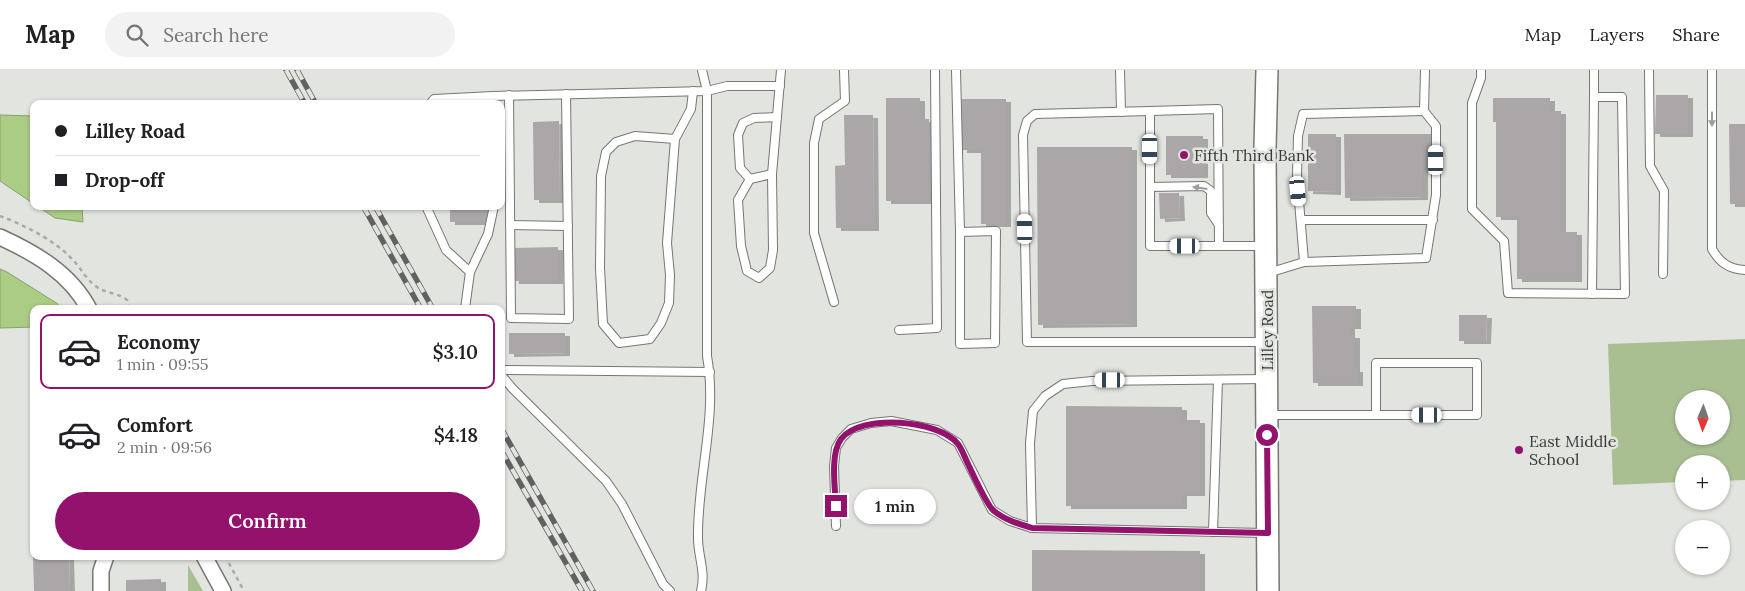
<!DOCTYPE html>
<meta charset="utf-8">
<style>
body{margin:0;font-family:Lora,serif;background:#f2f2f2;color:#202124;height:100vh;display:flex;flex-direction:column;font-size:19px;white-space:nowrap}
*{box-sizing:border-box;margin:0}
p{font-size:16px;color:#757577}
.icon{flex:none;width:28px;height:28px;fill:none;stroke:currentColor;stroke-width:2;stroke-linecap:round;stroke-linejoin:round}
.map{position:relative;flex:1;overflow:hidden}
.details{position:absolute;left:30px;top:235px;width:475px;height:255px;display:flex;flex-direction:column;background:#fff;border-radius:10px;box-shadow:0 1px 4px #0004}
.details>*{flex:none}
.guide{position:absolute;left:30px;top:30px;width:475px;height:110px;border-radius:10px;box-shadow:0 1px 4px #0004;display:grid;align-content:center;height:110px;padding:0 25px;background:#fff}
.needle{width:32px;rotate:182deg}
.controls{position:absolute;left:1675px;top:320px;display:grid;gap:10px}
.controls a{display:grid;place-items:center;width:55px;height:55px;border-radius:50%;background:#fff;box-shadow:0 1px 4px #0004;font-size:25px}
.end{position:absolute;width:22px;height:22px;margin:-11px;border:6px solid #93126c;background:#fff;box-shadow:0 0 0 2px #fff}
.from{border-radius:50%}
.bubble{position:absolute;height:35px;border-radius:18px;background:#fff;box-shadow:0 1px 4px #0004;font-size:16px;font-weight:600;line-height:35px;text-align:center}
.car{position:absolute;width:15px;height:30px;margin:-15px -8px;border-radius:6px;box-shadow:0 0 4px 1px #0007;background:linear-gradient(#fff 24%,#345 0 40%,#fff 0 76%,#345 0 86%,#fff 0)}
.guide b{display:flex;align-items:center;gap:18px;height:48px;font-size:19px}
.guide b+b{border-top:1px solid #e0e0e0}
.guide i{width:12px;height:12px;background:#202124}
ul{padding:9px 0 0;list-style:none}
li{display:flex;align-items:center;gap:15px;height:75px;margin:0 10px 8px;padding:0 15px;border:2px solid transparent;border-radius:10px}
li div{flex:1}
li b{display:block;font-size:19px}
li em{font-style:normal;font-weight:600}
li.current{border-color:#93126c}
li>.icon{width:45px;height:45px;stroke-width:1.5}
.primary-button{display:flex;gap:10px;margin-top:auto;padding:10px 25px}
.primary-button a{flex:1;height:58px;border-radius:30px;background:#93126c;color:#fff;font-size:20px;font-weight:600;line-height:58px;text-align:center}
header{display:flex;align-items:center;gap:30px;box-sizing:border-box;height:70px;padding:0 25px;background:#fff;border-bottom:1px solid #e0e0e0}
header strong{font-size:24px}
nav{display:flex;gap:28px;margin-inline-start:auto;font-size:18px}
.search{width:350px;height:45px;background:#f2f2f2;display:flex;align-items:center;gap:12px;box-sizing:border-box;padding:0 18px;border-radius:28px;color:#757577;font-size:19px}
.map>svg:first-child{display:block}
.green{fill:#a9bf92;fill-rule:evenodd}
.water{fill:#aacc85;stroke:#88a06e}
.building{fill:#aba7a9;filter:url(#shadow)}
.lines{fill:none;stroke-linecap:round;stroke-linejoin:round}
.lane-casing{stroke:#757773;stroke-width:10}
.street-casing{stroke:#757773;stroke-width:18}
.secondary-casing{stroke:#757773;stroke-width:24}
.path{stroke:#a8aaa7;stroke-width:2.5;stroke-dasharray:4 4;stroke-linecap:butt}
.lane{stroke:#fff;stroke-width:8}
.street{stroke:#fff;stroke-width:15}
.secondary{stroke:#fff;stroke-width:21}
.rail-casing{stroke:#616260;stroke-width:5.5}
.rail{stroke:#e2e4e0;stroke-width:4;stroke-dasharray:11;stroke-linecap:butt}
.oneway{fill:#9c9d9c}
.route{stroke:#93126c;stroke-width:6}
.poi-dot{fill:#93126c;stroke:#e2e4e0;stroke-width:2}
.labels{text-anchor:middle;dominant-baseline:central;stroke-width:5;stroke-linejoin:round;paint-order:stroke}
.poi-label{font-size:16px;fill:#3a3b39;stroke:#e2e4e0;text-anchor:start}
.street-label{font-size:16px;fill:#3a3b39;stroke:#e2e4e0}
</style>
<header>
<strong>Map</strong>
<div class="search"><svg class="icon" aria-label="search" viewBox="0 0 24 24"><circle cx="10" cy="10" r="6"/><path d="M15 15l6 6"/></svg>Search here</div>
<nav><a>Map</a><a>Layers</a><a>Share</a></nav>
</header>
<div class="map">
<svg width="1745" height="521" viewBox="0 0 1745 521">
<defs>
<filter id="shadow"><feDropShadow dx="5" dy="3" stdDeviation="0" flood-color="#0004"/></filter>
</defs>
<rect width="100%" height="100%" fill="#e2e4e0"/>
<g class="green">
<path d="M1745 269V410L1721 411V394H1684V412L1613 415 1608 274ZM1684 329H1721V366H1684Z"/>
<path d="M188 495 203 521H188Z"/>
</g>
<g class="water">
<path d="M0 45 34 46V134L0 111Z"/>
<path d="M37 136H82L83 152 55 148Z"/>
<path d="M0 199 7 202 58 234V239H34V257L0 258Z"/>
</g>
<g class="building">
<path d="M1656 25H1688V64H1655Z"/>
<path d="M886 28H920V49H929V131H886Z"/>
<path d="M1493 28H1550V41H1561V162H1577V209H1517V147H1496V52H1493Z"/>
<path d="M962 29H1006V154H981V80H962Z"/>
<path d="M844 45H873L874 158H836L835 96 845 95Z"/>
<path d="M559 51 560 130H534L533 52Z"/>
<path d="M1729 54H1745V134H1730Z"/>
<path d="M1308 64H1336V122L1308 121Z"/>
<path d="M1344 64H1435V86H1423V127L1345 128Z"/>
<rect x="1166" y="66" width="37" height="39"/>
<path d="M1037 77H1132V254L1038 255Z"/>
<path d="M1159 123H1179L1180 148 1160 149Z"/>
<rect x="450" y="136" width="38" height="16"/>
<path d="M558 177V211H514L513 178Z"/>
<path d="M1312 236H1356V256H1350V265H1355V299H1358V313H1313Z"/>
<path d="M1459 245H1487L1486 271H1459Z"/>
<path d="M509 263H565V283L509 284Z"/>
<path d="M1066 336 1182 337V350H1200V423H1182V436H1066Z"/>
<path d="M1032 480 1200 481V521H1032Z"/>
<path d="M33 486H69L70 521H34Z"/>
<path d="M161 509V521H126V510Z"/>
</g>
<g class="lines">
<defs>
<g id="lane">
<path d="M956 0 960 162V274L995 273 996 161 960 162"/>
<path d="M1120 0 1121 42"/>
<path d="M1481 0V8L1472 33V139L1504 171 1508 223 1625 224 1622 27H1594V0"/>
<path d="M1649 0 1650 96 1664 121 1663 204"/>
<path d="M1712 0V179C1720 193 1729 199 1745 200"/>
<path d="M509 25 511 248 569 249 566 24"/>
<path d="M430 34 434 29 493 26 707 21 727 16H780"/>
<path d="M1150 41 1035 44 1027 51 1023 65 1027 272H1266"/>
<path d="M675 69 635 66 616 72 606 82 601 106 600 198 603 254 619 273 650 269 661 253 669 233 670 205 667 173 675 69 691 39 693 21"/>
<path d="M772 104 750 109 738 130 741 176 747 201 759 208 770 198 773 180 772 104 781 0"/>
<path d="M750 109 740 98 738 65 743 53 754 48 777 47"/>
<path d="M1150 117 1204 116 1211 121V143L1219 155"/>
<path d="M426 136 446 180 470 202"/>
<path d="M1301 150H1433"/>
<path d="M510 155 568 156"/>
<path d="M1219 176 1218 39 1150 41V176H1264"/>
<path d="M1304 192 1426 188 1436 125V56L1424 41"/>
<path d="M1268 203 1304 192 1297 107 1298 66 1303 44 1424 41 1425 0"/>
<path d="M1592 224 1594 27"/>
<path d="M834 232 814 163V73L819 49 845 31 844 0"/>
<path d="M465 239 470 202 488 164 494 136"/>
<path d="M899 260 937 258 935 0"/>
<path d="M501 300 710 302"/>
<path d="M501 305 513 319 606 411 622 434 663 514 670 521"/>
<path d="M1269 345H1477V293H1376V345"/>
<path d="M836 456 834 396 836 378 842 368 851 359 871 353 891 351 937 360 958 373 992 440 1010 451 1032 458 1265 463"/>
<path d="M1032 458 1030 373 1033 341 1045 326 1063 314 1092 311 1266 309"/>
<path d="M1213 462 1218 310"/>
<path d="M701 521C706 501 698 487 698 468 697 407 718 347 707 286V21L702 0"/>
</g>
<g id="street">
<path d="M0 167C35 183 70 203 89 239"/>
<path d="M204 486 223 521"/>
<path d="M101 521V501L106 486"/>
</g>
<path id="secondary" d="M1267 0 1265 78 1268 521"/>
</defs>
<use href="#lane" class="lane-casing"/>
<use href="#street" class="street-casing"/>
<use href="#secondary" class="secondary-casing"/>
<g class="path">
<path d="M0 146C22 154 54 170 70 187 79 195 84 206 93 214 104 224 114 221 127 230L129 239"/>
<path d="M225 486 244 521"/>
</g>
<use href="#lane" class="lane"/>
<use href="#street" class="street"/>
<use href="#secondary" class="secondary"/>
<defs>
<g id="rail">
<path d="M286 0 305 34"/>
<path d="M297 0 316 34"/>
<path d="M363 136 421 239"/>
<path d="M375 136 433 239"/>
<path d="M501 358 593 521"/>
<path d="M501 380 582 521"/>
</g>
</defs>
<use href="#rail" class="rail-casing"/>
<use href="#rail" class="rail"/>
</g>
<defs><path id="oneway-solid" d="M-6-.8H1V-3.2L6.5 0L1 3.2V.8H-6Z" transform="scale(1.25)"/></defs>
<g class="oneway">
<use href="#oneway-solid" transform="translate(1712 49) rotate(90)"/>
<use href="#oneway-solid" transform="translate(1200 118) rotate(-172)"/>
</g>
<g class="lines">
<path class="route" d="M836 436C835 417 830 384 841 369 861 343 939 350 958 374 962 379 965 388 968 394 973 404 987 436 994 441 1005 450 1019 454 1032 458L1268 463 1267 365"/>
</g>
<g class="poi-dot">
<circle cx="1184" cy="85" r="5"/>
<circle cx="1519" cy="380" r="5"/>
</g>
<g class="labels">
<g class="poi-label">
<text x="1194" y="85">Fifth Third Bank</text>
<text x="1529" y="371">East Middle<tspan x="1529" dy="18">School</tspan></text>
</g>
<g class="street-label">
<text transform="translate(1267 260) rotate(-90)">Lilley Road</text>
</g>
</g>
</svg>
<div class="controls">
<a><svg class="needle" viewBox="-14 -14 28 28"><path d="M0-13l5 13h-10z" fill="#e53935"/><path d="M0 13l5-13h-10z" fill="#757577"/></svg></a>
<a>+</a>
<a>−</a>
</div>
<i class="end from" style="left:1267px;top:365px"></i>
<i class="end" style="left:836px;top:436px"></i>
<div class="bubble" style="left:854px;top:419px;width:82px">1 min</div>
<i class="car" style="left:1150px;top:79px;rotate:180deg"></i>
<i class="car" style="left:1436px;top:90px;rotate:0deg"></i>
<i class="car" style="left:1298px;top:121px;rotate:175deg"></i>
<i class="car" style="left:1025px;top:159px;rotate:359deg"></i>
<i class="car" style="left:1185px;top:176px;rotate:270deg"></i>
<i class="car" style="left:1110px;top:310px;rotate:270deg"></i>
<i class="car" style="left:1427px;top:345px;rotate:270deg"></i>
<div class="guide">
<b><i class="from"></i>Lilley Road</b>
<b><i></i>Drop-off</b>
</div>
<section class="details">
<ul>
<li class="current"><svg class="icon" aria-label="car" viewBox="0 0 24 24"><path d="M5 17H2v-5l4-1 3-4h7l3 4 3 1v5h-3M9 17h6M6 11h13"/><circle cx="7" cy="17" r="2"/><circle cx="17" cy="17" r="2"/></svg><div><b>Economy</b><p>1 min · 09:55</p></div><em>$3.10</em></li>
<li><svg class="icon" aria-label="car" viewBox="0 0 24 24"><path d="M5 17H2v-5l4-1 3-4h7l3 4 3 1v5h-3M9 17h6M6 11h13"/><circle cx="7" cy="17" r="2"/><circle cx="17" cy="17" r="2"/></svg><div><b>Comfort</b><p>2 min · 09:56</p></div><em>$4.18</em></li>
</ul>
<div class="primary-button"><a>Confirm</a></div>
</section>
</div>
